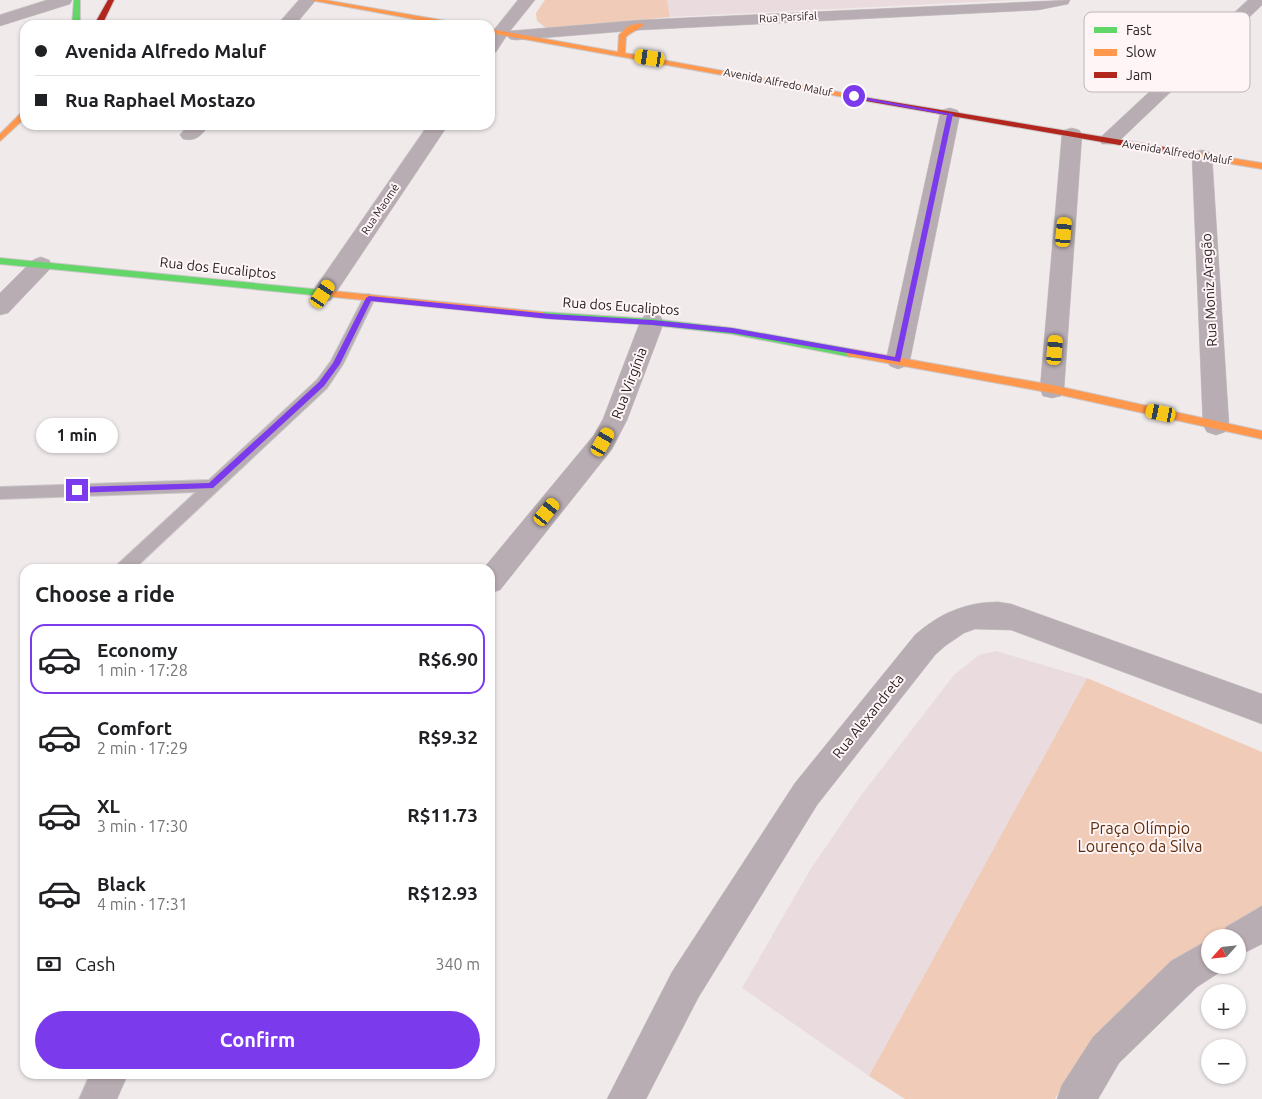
<!DOCTYPE html>
<meta charset="utf-8">
<style>
body{margin:0;font-family:Ubuntu,sans-serif;background:#f2f2f2;color:#202124;height:100vh;display:flex;flex-direction:column;font-size:19px;white-space:nowrap}
*{box-sizing:border-box;margin:0}
p{font-size:16px;color:#757577}
.icon{flex:none;width:28px;height:28px;fill:none;stroke:currentColor;stroke-width:2;stroke-linecap:round;stroke-linejoin:round}
.map{position:relative;flex:1;overflow:hidden}
.drawer{position:absolute;left:20px;top:564px;width:475px;height:515px;display:flex;flex-direction:column;background:#fff;border-radius:15px;box-shadow:0 1px 4px #0004}
.drawer>*{flex:none}
.hud{position:absolute;left:20px;top:20px;width:475px;height:110px;border-radius:15px;box-shadow:0 1px 4px #0004;display:grid;align-content:center;height:110px;padding:0 15px;background:#fff}
.needle{width:32px;rotate:243deg}
.buttons{position:absolute;left:1201px;top:929px;display:grid;gap:10px}
.buttons a{display:grid;place-items:center;width:45px;height:45px;border-radius:50%;background:#fff;box-shadow:0 1px 4px #0004;font-size:25px}
.end{position:absolute;width:22px;height:22px;margin:-11px;border:6px solid #7c3aed;background:#fff;box-shadow:0 0 0 2px #fff}
.from{border-radius:50%}
.bubble{position:absolute;height:35px;border-radius:18px;background:#fff;box-shadow:0 1px 4px #0004;font-size:16px;font-weight:700;line-height:35px;text-align:center}
.car{position:absolute;width:15px;height:30px;margin:-15px -8px;border-radius:6px;box-shadow:0 0 4px 1px #0007;background:linear-gradient(#f5c518 24%,#345 0 40%,#f5c518 0 76%,#345 0 86%,#f5c518 0)}
.hud b{display:flex;align-items:center;gap:18px;height:48px;font-size:19px}
.hud b+b{border-top:1px solid #e0e0e0}
.hud i{width:12px;height:12px;background:#202124}
ul{padding:0;list-style:none}
li{display:flex;align-items:center;gap:15px;height:70px;margin:0 10px 8px;padding:0 5px;border:2px solid transparent;border-radius:15px}
li div{flex:1}
li b{display:block;font-size:19px}
li em{font-style:normal;font-weight:700}
li.on{border-color:#7c3aed}
li>.icon{width:45px;height:45px;stroke-width:1.5}
h2{padding:0 15px;font-size:22px;line-height:60px}
.pay{display:flex;align-items:center;gap:12px;height:55px;padding:0 15px;font-size:19px}
.pay p{margin-inline-start:auto}
.action{display:flex;gap:10px;margin-top:auto;padding:10px 15px}
.action a{flex:1;height:58px;border-radius:30px;background:#7c3aed;color:#fff;font-size:20px;font-weight:700;line-height:58px;text-align:center}
.map>svg:first-child{display:block}
.built{fill:#eadcde}
.green{fill:#f0cbb7}
.lines{fill:none;stroke-linecap:round;stroke-linejoin:round}
.lane-casing{stroke:#cbc7c8;stroke-width:2}
.street-casing{stroke:#cbc7c8;stroke-width:1}
.fast-casing{stroke:#cbc7c8;stroke-width:2}
.slow-casing{stroke:#cbc7c8;stroke-width:2}
.jam-casing{stroke:#cbc7c8;stroke-width:2}
.lane{fill:#b8adb2;fill-rule:evenodd}
.street{fill:#b8adb2;fill-rule:evenodd}
.fast{fill:#63d668;fill-rule:evenodd}
.slow{fill:#ff974d;fill-rule:evenodd}
.jam{fill:#b3261e;fill-rule:evenodd}
.route{fill:#7c3aed}
.labels{text-anchor:middle;dominant-baseline:central;stroke-width:4;stroke-linejoin:round;paint-order:stroke}
.far-street-label{font-size:11px;fill:#282424;stroke:#fff5f6}
.street-label{font-size:14px;fill:#282424;stroke:#fff5f6}
.near-park-label{font-size:16px;fill:#5e2e0c;stroke:#fff5f6}
.key{fill:#fff5f6;stroke:#beb6b7;stroke-width:1}
.key-label{font-size:14px;fill:#282424}
</style>
<div class="map">
<svg width="1262" height="1099" viewBox="0 0 1262 1099">
<rect width="100%" height="100%" fill="#f0eaeb"/>
<g class="built">
<path d="M667 0H1016L670 17Z"/>
<path d="M996 651 1087 678 869 1076 742 988 810 870 859 798 954 675 979 655Z"/>
</g>
<g class="green">
<path d="M545 0H667L670 17 546 28 537 21 536 13Z"/>
<path d="M1087 678 1262 752V912L1223 937 1210 938V945L1079 1059 1055 1099H905L869 1076Z"/>
</g>
<g class="lines">
<defs>
<path id="lane" d="M369 294 375 298 343 364 327 388 134 569H116L118 564 196 492 0 499V487L209 480 317 380 331 361 365 295Z"/>
<g id="street">
<path d="M47 0H72L70 4 0 26V15Z"/>
<path d="M299 0H316L295 25H277Z"/>
<path d="M518 0H535L510 31 640 20 1070 0 1068 4 1038 10 640 30 516 40 510 39 507 35 496 52 490 53V35Z"/>
<path d="M1248 0H1262V5L1116 144H1102L1099 140 1102 136Z"/>
<path d="M950 108 957 110 960 114 910 360 906 366 898 369 890 366 886 360 940 114 943 110Z"/>
<path d="M188 125H209C202 135 196 142 183 139L180 135Z"/>
<path d="M428 125H448L331 300 323 302 315 300 312 294 315 288Z"/>
<path d="M1072 128 1079 130 1082 134 1064 389 1061 396 1052 398 1043 396 1040 389 1062 134 1065 130Z"/>
<path d="M1202 150 1209 152 1212 156 1229 425 1225 432 1216 435 1207 432 1203 425 1192 156 1195 152Z"/>
<path d="M41 257 49 260 52 265 49 270 8 313 0 315V293L33 260Z"/>
<path d="M652 314 660 316 664 322 627 420 612 449 500 590 490 593V569H483L594 435 603 419 640 322 644 316Z"/>
<path d="M998 602 1011 604 1262 694V724L1011 630 975 629 964 633 945 646 935 655 817 805 698 998 646 1099H607L672 972 795 783 915 635C939 614 965 602 998 602Z"/>
<path d="M1262 906V944L1238 956V938H1221L1226 927Z"/>
<path d="M1210 939V965H1224L1223 970 1197 987 1119 1063 1098 1099H1057L1062 1085 1093 1037 1171 961Z"/>
<path d="M90 1074H128L117 1099H79Z"/>
</g>
<g id="fast">
<path d="M74 0H80V25H72Z"/>
<path d="M0 258 333 291 338 294 333 297 0 264Z"/>
<path d="M542 312 652 319 732 328 851 349 856 353 851 357 732 334 652 325 542 318 537 315Z"/>
</g>
<g id="slow">
<path d="M310 0H325L458 23 462 25H446Z"/>
<path d="M640 23 644 25C638 30 631 32 626 37L625 53 860 96 864 98 860 100 490 33V29L618 52 619 35 628 26Z"/>
<path d="M22 112H25V118L0 141V134Z"/>
<path d="M1194 152 1262 163V169L1191 157 1190 155Z"/>
<path d="M333 291 542 312 547 315 542 318 333 297 328 294Z"/>
<path d="M851 349 1052 385 1262 431V439L1052 393 848 356 846 353 848 350Z"/>
</g>
<g id="jam">
<path d="M108 0H114L102 25H94Z"/>
<path d="M857 96 1194 152 1198 155 1194 158 860 100 856 98Z"/>
</g>
</defs>
<use href="#lane" class="lane-casing"/>
<use href="#street" class="street-casing"/>
<use href="#fast" class="fast-casing"/>
<use href="#slow" class="slow-casing"/>
<use href="#jam" class="jam-casing"/>
<use href="#lane" class="lane"/>
<use href="#street" class="street"/>
<use href="#fast" class="fast"/>
<use href="#slow" class="slow"/>
<use href="#jam" class="jam"/>
</g>
<path class="route" d="M852 95 953 114 900 362 732 333 652 325 550 319 371 301 340 364 324 386 213 488 74 493 73 490 77 487 209 483 319 382 333 363 366 298 369 296 550 314 652 320 732 328 895 357 947 115 854 98Z"/>
<g class="labels">
<g class="far-street-label">
<text transform="translate(788 17) rotate(-3)">Rua Parsifal</text>
<text transform="translate(778 82) rotate(11)">Avenida Alfredo Maluf</text>
<text transform="translate(1177 152) rotate(9)">Avenida Alfredo Maluf</text>
<text transform="translate(380 209) rotate(-56)">Rua Maomé</text>
</g>
<g class="street-label">
<text transform="translate(218 268) rotate(6)">Rua dos Eucaliptos</text>
<text transform="translate(1209 290) rotate(-93)">Rua Moniz Aragão</text>
<text transform="translate(621 306) rotate(4)">Rua dos Eucaliptos</text>
<text transform="translate(629 383) rotate(-69)">Rua Virgínia</text>
<text transform="translate(868 716) rotate(-51)">Rua Alexandreta</text>
</g>
<g class="near-park-label">
<text x="1140" y="828">Praça Olímpio<tspan x="1140" dy="18">Lourenço da Silva</tspan></text>
</g>
</g>
<rect x="1084" y="12" width="166" height="80" rx="8" class="key"/>
<rect x="1094" y="27" width="23" height="6" fill="#63d668"/>
<rect x="1094" y="49" width="23" height="7" fill="#ff974d"/>
<rect x="1094" y="72" width="23" height="6" fill="#b3261e"/>
<g class="key-label">
<text x="1126" y="35">Fast</text>
<text x="1126" y="57">Slow</text>
<text x="1126" y="80">Jam</text>
</g>
</svg>
<div class="buttons">
<a><svg class="needle" viewBox="-14 -14 28 28"><path d="M0-13l5 13h-10z" fill="#e53935"/><path d="M0 13l5-13h-10z" fill="#757577"/></svg></a>
<a>+</a>
<a>−</a>
</div>
<i class="end from" style="left:854px;top:96px"></i>
<i class="end" style="left:77px;top:490px"></i>
<div class="bubble" style="left:36px;top:418px;width:82px">1 min</div>
<i class="car" style="left:650px;top:58px;rotate:279deg"></i>
<i class="car" style="left:1064px;top:232px;rotate:5deg"></i>
<i class="car" style="left:323px;top:294px;rotate:34deg"></i>
<i class="car" style="left:1055px;top:350px;rotate:5deg"></i>
<i class="car" style="left:1161px;top:413px;rotate:282deg"></i>
<i class="car" style="left:603px;top:442px;rotate:30deg"></i>
<i class="car" style="left:547px;top:512px;rotate:39deg"></i>
<div class="hud">
<b><i class="from"></i>Avenida Alfredo Maluf</b>
<b><i></i>Rua Raphael Mostazo</b>
</div>
<section class="drawer">
<h2>Choose a ride</h2>
<ul>
<li class="on"><svg class="icon" aria-label="car" viewBox="0 0 24 24"><path d="M5 17H2v-5l4-1 3-4h7l3 4 3 1v5h-3M9 17h6M6 11h13"/><circle cx="7" cy="17" r="2"/><circle cx="17" cy="17" r="2"/></svg><div><b>Economy</b><p>1 min · 17:28</p></div><em>R$6.90</em></li>
<li><svg class="icon" aria-label="car" viewBox="0 0 24 24"><path d="M5 17H2v-5l4-1 3-4h7l3 4 3 1v5h-3M9 17h6M6 11h13"/><circle cx="7" cy="17" r="2"/><circle cx="17" cy="17" r="2"/></svg><div><b>Comfort</b><p>2 min · 17:29</p></div><em>R$9.32</em></li>
<li><svg class="icon" aria-label="car" viewBox="0 0 24 24"><path d="M5 17H2v-5l4-1 3-4h7l3 4 3 1v5h-3M9 17h6M6 11h13"/><circle cx="7" cy="17" r="2"/><circle cx="17" cy="17" r="2"/></svg><div><b>XL</b><p>3 min · 17:30</p></div><em>R$11.73</em></li>
<li><svg class="icon" aria-label="car" viewBox="0 0 24 24"><path d="M5 17H2v-5l4-1 3-4h7l3 4 3 1v5h-3M9 17h6M6 11h13"/><circle cx="7" cy="17" r="2"/><circle cx="17" cy="17" r="2"/></svg><div><b>Black</b><p>4 min · 17:31</p></div><em>R$12.93</em></li>
</ul>
<div class="pay"><svg class="icon" aria-label="cash" viewBox="0 0 24 24"><path d="M3 7h18v10H3z"/><circle cx="12" cy="12" r="2"/></svg>Cash<p>340 m</p></div>
<div class="action"><a>Confirm</a></div>
</section>
</div>
